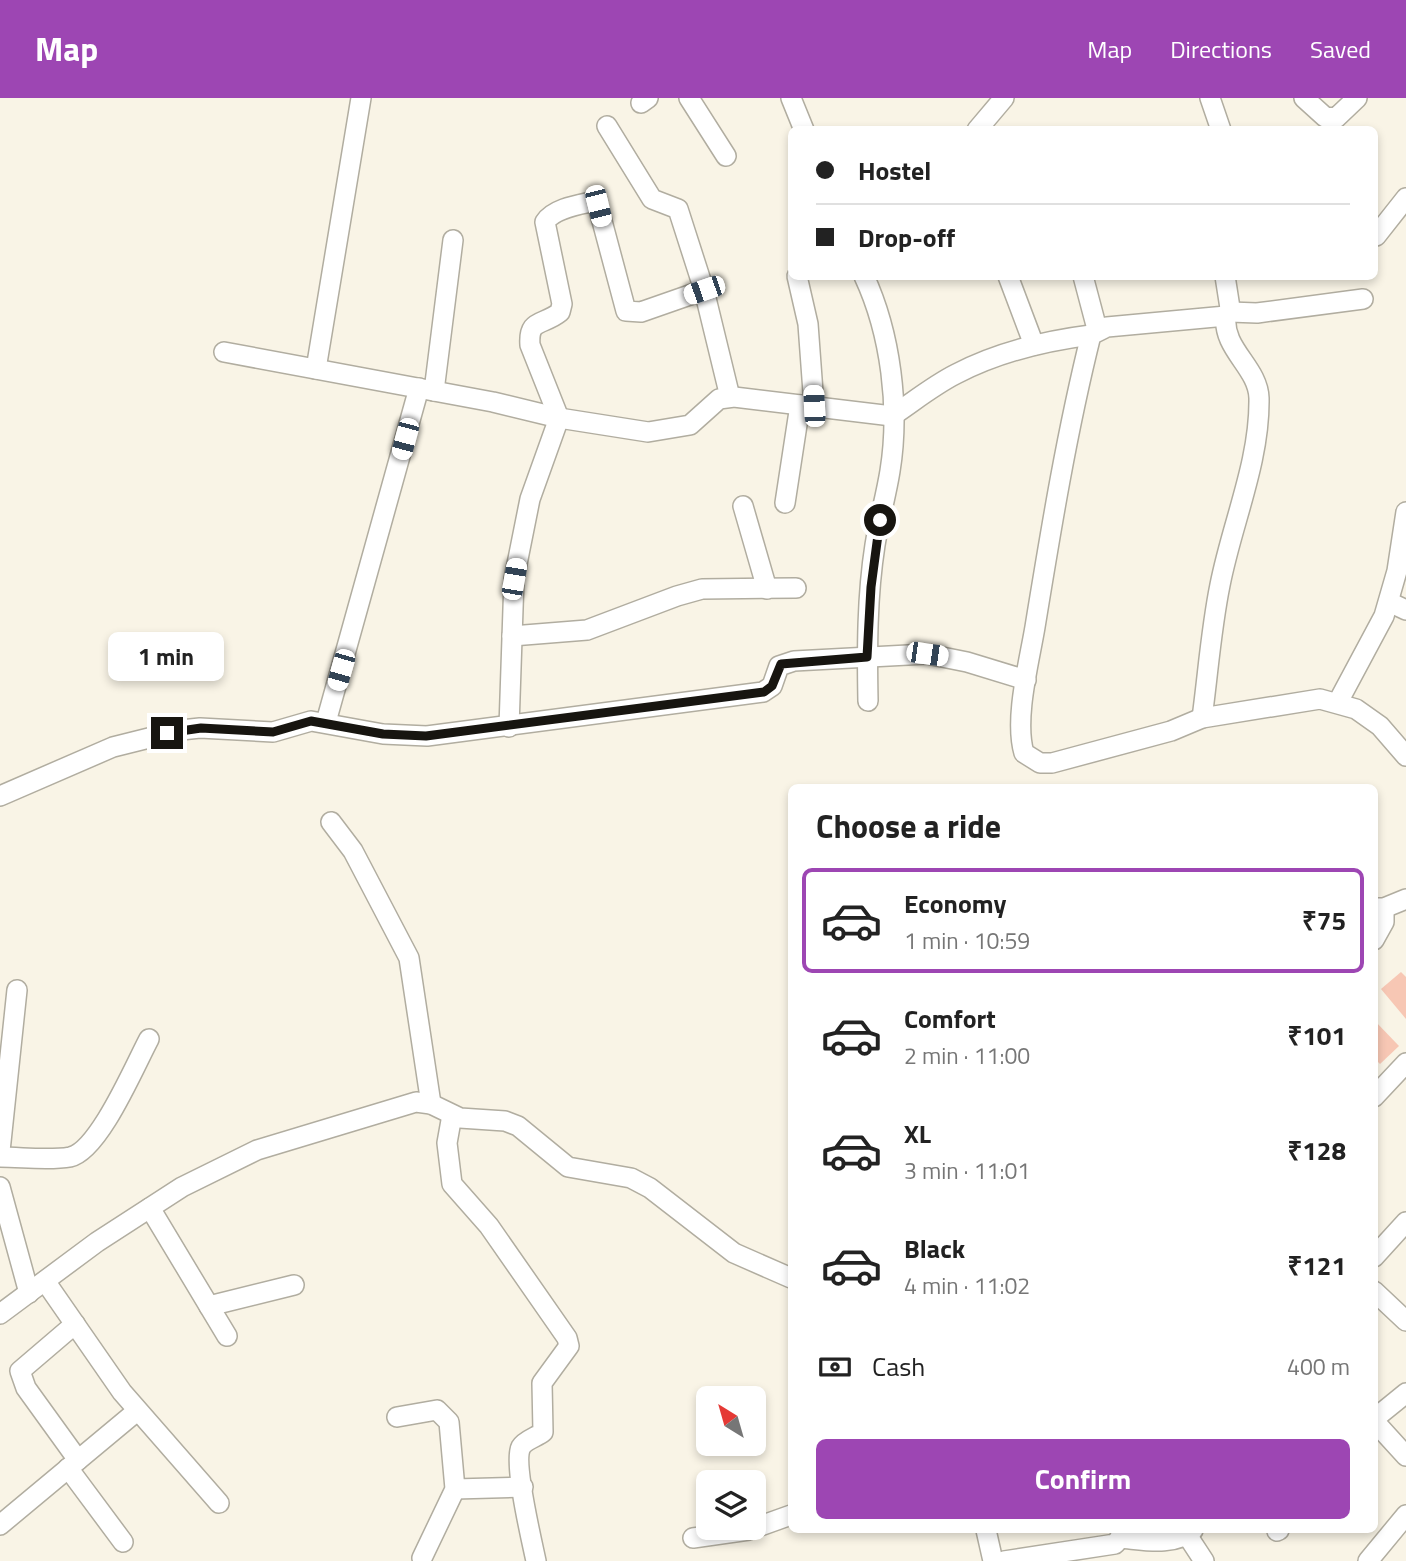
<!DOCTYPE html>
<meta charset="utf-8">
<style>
body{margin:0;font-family:"Titillium Web",sans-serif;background:#f6f6f6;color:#222;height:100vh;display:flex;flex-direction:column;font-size:26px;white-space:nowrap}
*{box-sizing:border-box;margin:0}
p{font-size:23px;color:#767676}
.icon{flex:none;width:38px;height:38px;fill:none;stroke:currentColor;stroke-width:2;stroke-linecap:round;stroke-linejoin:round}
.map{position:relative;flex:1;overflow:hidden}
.details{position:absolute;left:788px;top:686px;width:590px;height:749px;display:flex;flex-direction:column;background:#fff;border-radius:10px;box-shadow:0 4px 10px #0003}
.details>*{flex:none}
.top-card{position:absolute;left:788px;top:28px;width:590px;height:154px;border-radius:10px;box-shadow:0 4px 10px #0003;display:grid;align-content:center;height:154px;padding:0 28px;background:#fff}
.needle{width:46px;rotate:323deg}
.tools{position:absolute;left:696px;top:1288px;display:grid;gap:14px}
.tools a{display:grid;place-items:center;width:70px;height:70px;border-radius:10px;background:#fff;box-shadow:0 4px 10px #0003;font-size:35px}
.end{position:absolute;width:32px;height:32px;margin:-16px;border:9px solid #171510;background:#fff;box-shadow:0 0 0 4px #fff}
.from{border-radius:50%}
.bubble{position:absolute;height:49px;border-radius:10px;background:#fff;box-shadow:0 4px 10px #0003;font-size:23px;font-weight:700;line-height:49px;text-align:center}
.car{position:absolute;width:21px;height:42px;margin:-21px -10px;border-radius:9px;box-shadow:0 0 5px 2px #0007;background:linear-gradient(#fff 24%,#345 0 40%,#fff 0 76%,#345 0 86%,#fff 0)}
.top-card b{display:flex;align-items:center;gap:24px;height:66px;font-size:26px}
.top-card b+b{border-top:2px solid #e0e0e0}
.top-card i{width:18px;height:18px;background:#222}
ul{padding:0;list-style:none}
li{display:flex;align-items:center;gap:21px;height:105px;margin:0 14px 10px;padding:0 14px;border:4px solid transparent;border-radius:10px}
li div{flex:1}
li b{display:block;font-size:26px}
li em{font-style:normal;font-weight:700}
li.on{border-color:#9d46b3}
li>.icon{width:63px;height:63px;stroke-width:1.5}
h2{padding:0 28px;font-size:32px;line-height:84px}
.pay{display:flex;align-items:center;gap:18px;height:77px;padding:0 28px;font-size:26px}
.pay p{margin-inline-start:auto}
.action{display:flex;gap:14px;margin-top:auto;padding:14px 28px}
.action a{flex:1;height:80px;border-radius:10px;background:#9d46b3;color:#fff;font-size:28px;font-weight:700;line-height:80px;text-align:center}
header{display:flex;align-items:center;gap:42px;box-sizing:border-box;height:98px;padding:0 35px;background:#9d46b3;color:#fff}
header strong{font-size:33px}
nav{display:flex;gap:38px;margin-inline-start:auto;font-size:24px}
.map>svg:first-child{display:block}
.building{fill:#f7c7b4}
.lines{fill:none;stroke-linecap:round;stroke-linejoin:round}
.minor-casing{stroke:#b1ada0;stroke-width:22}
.minor{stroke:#fff;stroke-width:19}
.route{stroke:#171510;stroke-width:9}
</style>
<header>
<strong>Map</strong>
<nav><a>Map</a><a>Directions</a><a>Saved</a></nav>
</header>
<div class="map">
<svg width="1406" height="1463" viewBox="0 0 1406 1463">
<rect width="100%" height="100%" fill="#f9f4e6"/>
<g class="building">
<path d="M1401 874 1406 879V921L1381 891Z"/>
<path d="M1374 922 1399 948 1380 966 1374 960Z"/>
</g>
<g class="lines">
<defs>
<g id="minor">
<path d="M689 0 726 58"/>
<path d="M791 0 804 32"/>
<path d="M1210 0 1221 32"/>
<path d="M1304 0 1325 19 1336 20 1357 0"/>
<path d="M641 5 648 0"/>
<path d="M607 28 652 101 678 111 704 192 730 299"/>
<path d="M977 32 1004 0"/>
<path d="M1376 138 1406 100"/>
<path d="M797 178 808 226 814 308"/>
<path d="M864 178C891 236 900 311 890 373 886 398 879 422 875 447 867 498 867 551 868 603"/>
<path d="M1008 178 1034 247"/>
<path d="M1083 178 1097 231"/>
<path d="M1225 178 1230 210 1226 218 1107 229 1091 237C1067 333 1051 431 1035 529 1029 565 1014 621 1024 655L1040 665H1052L1171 633 1202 620 1320 601 1356 611 1380 628 1406 658"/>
<path d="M1230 214 1257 215 1363 201"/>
<path d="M224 254 493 304 559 320 648 334 690 327 719 301 734 299 892 318C913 304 934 287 956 276 998 254 1044 243 1091 237"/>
<path d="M316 271 361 0"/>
<path d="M434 293 453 142"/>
<path d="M785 405 800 307"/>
<path d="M743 408 767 491"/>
<path d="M1389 504 1406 512"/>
<path d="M512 538 587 532 677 498 702 491 796 490"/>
<path d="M1338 604 1384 518 1397 473 1406 414"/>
<path d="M1202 620C1208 576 1211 531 1220 487 1232 425 1260 364 1259 300 1258 269 1222 251 1226 218"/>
<path d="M326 624 419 290"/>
<path d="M509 629 514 481 530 401 559 320 530 247C528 220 543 228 560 214L562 206 545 124C553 111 577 107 591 104L598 108 626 213 641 214 704 192"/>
<path d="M0 698 113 649 181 632 200 630 273 634 311 623 383 636 427 638 763 594 772 588 779 568 794 563 927 556 967 564 1026 582"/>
<path d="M331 724 353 753 409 860 431 1006"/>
<path d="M1374 810H1384L1406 801"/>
<path d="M1374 842 1384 824V810"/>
<path d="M1374 999 1406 965"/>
<path d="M452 1017 447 1045 452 1086 489 1128 567 1240 569 1248 542 1285 543 1334C537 1339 525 1342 521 1349 513 1364 532 1444 536 1463"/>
<path d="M0 1053 17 892"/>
<path d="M0 1059C22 1059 48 1063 70 1059 99 1053 135 967 149 941"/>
<path d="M0 1089 29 1195"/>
<path d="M150 1110 227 1238"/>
<path d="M1374 1159 1406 1124"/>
<path d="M45 1183 122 1294 219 1405"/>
<path d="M1374 1193 1406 1223"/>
<path d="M209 1208 294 1187"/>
<path d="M0 1216 97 1144 182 1089 257 1052 416 1004 431 1006 460 1020 505 1023 518 1028 568 1069 631 1080 650 1090 734 1155 791 1180"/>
<path d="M75 1226 20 1273 26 1290 78 1362"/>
<path d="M397 1319 437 1312 449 1324 455 1391 422 1460"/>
<path d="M1374 1321 1406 1295"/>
<path d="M1374 1323 1406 1358"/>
<path d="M68 1370 123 1444"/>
<path d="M455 1391 523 1389"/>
<path d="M0 1427 137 1313"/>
<path d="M986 1432 993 1463"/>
<path d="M1277 1433 1279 1432"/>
<path d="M1187 1437 1204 1463"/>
<path d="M693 1440 749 1432 791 1417"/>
<path d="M1120 1440C1144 1442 1173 1449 1193 1432"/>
<path d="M1004 1463 1115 1446 1120 1440 1122 1432"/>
<path d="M1368 1463 1406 1417"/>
</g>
</defs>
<use href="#minor" class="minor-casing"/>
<use href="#minor" class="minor"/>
</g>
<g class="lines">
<path class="route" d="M167 635 201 630 273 634 311 623 383 636 426 638 764 594 772 588 781 566 867 559 871 489 880 422"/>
</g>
</svg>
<div class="tools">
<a><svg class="needle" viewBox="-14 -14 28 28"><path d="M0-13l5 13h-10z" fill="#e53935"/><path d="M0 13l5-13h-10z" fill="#767676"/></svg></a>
<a><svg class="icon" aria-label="layers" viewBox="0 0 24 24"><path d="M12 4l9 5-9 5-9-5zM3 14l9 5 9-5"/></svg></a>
</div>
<i class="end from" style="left:880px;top:422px"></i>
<i class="end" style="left:167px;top:635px"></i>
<div class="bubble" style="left:108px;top:534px;width:116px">1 min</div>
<i class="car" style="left:598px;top:108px;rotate:166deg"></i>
<i class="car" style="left:704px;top:192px;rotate:251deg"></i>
<i class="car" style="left:814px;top:308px;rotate:357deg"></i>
<i class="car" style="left:405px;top:341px;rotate:195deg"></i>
<i class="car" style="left:514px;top:481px;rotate:10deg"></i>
<i class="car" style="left:927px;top:556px;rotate:98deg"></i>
<i class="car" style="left:341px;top:572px;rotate:196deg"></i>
<div class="top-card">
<b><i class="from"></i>Hostel</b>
<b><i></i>Drop-off</b>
</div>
<section class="details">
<h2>Choose a ride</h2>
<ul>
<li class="on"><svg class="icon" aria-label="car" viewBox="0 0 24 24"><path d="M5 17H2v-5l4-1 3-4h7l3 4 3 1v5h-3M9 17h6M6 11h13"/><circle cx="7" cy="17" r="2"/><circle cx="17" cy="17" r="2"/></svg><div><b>Economy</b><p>1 min · 10:59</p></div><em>₹75</em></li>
<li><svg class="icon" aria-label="car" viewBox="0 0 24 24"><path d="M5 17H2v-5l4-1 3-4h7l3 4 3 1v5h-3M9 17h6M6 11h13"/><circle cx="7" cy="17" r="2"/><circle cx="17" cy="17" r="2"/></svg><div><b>Comfort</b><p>2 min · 11:00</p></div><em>₹101</em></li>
<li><svg class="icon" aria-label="car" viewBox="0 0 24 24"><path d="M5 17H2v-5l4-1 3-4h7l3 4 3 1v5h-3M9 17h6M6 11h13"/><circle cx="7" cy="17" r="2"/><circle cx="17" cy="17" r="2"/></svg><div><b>XL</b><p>3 min · 11:01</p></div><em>₹128</em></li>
<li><svg class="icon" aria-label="car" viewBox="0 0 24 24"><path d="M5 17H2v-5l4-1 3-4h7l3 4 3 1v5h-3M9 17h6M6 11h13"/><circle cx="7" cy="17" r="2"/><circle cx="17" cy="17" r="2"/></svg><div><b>Black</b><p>4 min · 11:02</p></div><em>₹121</em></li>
</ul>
<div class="pay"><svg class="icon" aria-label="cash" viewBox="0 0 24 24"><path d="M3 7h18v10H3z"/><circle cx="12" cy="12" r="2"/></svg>Cash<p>400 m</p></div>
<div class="action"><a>Confirm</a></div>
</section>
</div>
